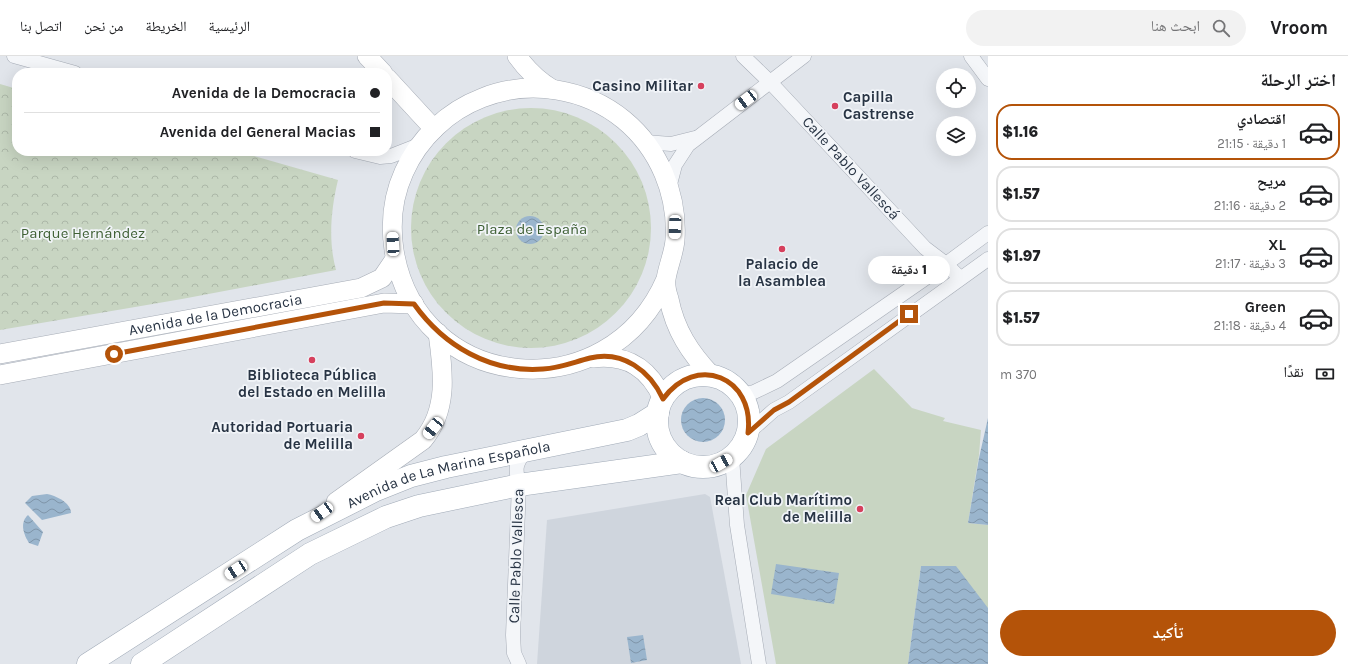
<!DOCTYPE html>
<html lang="ar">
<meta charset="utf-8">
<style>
body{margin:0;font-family:Karla,"Noto Naskh Arabic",sans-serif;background:#f2f2f2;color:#202124;direction:rtl;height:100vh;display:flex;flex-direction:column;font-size:15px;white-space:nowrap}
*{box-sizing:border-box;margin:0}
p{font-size:13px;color:#757577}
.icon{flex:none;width:22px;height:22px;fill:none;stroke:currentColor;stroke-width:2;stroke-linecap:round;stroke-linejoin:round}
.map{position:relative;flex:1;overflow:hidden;direction:ltr}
.drawer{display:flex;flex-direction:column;background:#fff;width:360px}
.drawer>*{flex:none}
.hud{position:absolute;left:12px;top:12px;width:380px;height:88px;border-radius:16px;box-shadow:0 4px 16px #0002;direction:rtl;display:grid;align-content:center;height:88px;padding:0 12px;background:#fff}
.controls{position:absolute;left:936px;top:12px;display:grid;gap:8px}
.controls a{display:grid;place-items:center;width:40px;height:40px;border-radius:50%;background:#fff;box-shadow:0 4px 16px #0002;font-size:20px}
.end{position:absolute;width:18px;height:18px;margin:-9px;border:5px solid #b45309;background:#fff;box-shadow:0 0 0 2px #fff}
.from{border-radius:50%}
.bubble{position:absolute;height:28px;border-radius:14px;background:#fff;box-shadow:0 4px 16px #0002;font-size:13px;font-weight:800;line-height:28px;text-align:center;direction:rtl}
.car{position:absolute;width:12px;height:24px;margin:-12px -6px;border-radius:5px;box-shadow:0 0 3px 1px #0007;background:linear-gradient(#fff 24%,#345 0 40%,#fff 0 76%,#345 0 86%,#fff 0)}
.hud b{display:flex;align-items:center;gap:14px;height:38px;font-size:15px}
.hud b+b{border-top:1px solid #e0e0e0}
.hud i{width:10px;height:10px;background:#202124}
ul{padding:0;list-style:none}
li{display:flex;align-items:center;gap:12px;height:56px;margin:0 8px 6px;padding:0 4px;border:2px solid #e0e0e0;border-radius:16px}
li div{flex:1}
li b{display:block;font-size:15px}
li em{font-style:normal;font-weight:800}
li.active{border-color:#b45309}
li>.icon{width:36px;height:36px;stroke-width:1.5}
h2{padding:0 12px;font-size:18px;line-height:48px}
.pay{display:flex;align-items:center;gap:10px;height:44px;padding:0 12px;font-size:15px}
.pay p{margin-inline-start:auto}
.primary-button{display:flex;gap:8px;margin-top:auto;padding:8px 12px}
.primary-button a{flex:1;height:46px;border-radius:24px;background:#b45309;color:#fff;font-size:16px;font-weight:800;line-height:46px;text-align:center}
header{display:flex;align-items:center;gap:24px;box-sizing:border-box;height:56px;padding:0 20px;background:#fff;border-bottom:1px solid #e0e0e0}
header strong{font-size:19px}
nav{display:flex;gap:22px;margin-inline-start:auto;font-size:14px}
.search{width:280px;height:36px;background:#f2f2f2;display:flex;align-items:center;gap:10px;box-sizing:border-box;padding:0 14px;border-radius:22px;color:#757577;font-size:15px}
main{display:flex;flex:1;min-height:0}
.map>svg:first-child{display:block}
.built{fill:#cfd5dd}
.grass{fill:#c8d5c2}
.park{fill:url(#park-crowns)}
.water{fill:url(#water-waves)}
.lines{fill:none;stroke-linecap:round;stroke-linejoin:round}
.street-casing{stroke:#a6acb6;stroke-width:15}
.secondary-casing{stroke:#a6acb6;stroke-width:20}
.primary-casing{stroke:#a0aab7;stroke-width:23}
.street{stroke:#f4f6f9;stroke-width:14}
.secondary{stroke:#fff;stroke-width:19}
.primary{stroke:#fff;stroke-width:22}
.route{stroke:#b45309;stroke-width:5}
.poi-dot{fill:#d6405d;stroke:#f1f4f8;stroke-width:1.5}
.labels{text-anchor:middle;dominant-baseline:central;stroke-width:3.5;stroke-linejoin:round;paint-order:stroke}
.poi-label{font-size:15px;font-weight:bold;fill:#283444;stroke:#f1f4f8;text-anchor:end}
.street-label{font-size:15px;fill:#283444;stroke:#f1f4f8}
.park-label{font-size:15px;fill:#3f6035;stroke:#f1f4f8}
</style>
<header>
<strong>Vroom</strong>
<div class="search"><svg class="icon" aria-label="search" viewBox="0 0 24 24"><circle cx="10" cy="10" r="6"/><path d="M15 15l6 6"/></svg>ابحث هنا</div>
<nav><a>الرئيسية</a><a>الخريطة</a><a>من نحن</a><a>اتصل بنا</a></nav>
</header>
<main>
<section class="drawer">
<h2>اختر الرحلة</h2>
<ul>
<li class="active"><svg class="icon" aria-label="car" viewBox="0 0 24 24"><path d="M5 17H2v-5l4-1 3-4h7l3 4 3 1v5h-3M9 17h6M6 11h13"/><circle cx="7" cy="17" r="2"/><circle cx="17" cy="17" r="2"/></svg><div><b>اقتصادي</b><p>1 دقيقة · 21:15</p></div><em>$1.16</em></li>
<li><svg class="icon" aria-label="car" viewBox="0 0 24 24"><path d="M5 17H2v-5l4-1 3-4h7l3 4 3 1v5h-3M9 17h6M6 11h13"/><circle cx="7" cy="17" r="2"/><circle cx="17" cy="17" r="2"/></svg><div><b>مريح</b><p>2 دقيقة · 21:16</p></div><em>$1.57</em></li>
<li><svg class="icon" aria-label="car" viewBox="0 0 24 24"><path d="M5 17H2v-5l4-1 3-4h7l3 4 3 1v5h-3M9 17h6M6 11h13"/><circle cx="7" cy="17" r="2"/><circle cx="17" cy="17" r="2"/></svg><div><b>XL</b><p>3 دقيقة · 21:17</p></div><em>$1.97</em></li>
<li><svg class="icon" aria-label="car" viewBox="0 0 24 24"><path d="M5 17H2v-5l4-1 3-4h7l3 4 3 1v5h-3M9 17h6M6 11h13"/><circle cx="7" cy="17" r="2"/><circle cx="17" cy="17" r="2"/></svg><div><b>Green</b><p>4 دقيقة · 21:18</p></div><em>$1.57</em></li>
</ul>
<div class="pay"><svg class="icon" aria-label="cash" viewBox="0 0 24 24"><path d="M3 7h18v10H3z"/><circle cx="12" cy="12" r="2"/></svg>نقدًا<p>370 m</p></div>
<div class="primary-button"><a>تأكيد</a></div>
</section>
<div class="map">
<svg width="988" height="608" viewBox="0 0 988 608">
<defs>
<pattern id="park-crowns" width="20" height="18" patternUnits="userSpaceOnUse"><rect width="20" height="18" fill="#c8d5c2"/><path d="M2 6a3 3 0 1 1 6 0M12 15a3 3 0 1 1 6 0" fill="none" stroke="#acb7a8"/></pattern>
<pattern id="water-waves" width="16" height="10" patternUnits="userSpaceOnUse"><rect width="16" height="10" fill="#9ab5cd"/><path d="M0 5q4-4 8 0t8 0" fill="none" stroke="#7e94a8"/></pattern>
</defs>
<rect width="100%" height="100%" fill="#e1e5eb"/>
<path class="built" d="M705 438 710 441 741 608H537L547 464Z"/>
<path class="grass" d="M874 313 912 352 945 362 943 365 981 374 979 399 968 467 988 469V552L921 510 908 608H776L746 439 766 393Z"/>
<g class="park">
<path d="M0 28 17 33V95H237L338 124C331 153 328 185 336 214L182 243 0 274Z"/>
<circle cx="531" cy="172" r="120"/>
</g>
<g class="water">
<circle cx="530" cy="174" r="14"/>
<circle cx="703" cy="364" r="22"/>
<path d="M988 362V469L968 467 979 402Z"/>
<path d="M47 438C57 440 71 447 71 457L42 464 25 447 32 440Z"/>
<path d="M28 459 43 476 38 490 29 487C24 479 19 467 28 459Z"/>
<path d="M776 508 839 517 834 548 771 538Z"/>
<path d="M921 510H956L988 552V608H908Z"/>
<path d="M643 579 647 604 631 607 627 581Z"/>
</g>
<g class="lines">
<defs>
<g id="street">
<path d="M14 0 75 17"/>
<path d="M743 0 770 26 925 192 946 208 960 222"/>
<path d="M971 0 988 23"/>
<path d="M645 86 671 88 695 82"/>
<path d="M355 95 380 101 391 100 419 89"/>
<path d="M669 132 675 109 688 89 804 0"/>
<path d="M741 339 754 336 777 325 946 208 988 177"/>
<path d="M748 377 774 354 789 346 988 203"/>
<path d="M732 401 737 469 759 608"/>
<path d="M519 608 514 597 513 579 519 429C515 412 515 408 526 395"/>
</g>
<g id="secondary">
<path d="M367 0 383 17"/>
<path d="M517 0C527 14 537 24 552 33"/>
<path d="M387 22 434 73"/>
<path d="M666 223C609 356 417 338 394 194 390 167 393 140 404 116 419 82 448 55 482 42 529 23 585 32 624 64 659 93 678 138 675 184 674 197 668 210 666 223 665 229 667 237 669 243 675 274 690 297 712 320"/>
<path id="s1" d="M0 298 361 232 382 222 395 203"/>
<path d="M593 302C627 298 649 312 663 343"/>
<path d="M0 319 384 247 414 248"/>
<path d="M336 446 423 384C449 353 443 314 438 277"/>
</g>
<g id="primary">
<circle cx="703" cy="365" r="46"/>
<path id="s2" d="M88 608 297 474 376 434 411 420 446 411 627 374 639 369 658 357"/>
<path d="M142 608 310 498 386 461 419 450 519 429 682 406"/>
</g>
</defs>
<use href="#street" class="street-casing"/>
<use href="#secondary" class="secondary-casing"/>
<use href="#primary" class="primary-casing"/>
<use href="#street" class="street"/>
<use href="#secondary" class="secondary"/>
<use href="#primary" class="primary"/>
</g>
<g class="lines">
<path class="route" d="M114 298 384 247 414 248C444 290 490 317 543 313 560 312 574 306 590 302 623 294 650 315 663 343 696 297 755 321 748 377L774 354 789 346 909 258"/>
</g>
<g class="poi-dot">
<circle cx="701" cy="30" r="4"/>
<circle cx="835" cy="50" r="4"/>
<circle cx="782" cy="193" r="4"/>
<circle cx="312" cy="304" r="4"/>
<circle cx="361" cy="380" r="4"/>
<circle cx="860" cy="453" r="4"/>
</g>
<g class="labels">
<g class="poi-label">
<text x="693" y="30">Casino Militar</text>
<text x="843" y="41" text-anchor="start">Capilla<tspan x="843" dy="17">Castrense</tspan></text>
<text x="782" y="208" text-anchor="middle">Palacio de<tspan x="782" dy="17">la Asamblea</tspan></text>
<text x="312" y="319" text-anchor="middle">Biblioteca Pública<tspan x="312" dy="17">del Estado en Melilla</tspan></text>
<text x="353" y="371">Autoridad Portuaria<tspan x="353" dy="17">de Melilla</tspan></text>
<text x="852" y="444">Real Club Marítimo<tspan x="852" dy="17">de Melilla</tspan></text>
</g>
<g class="street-label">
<text transform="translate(851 112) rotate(47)">Calle Pablo Vallescá</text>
<text stroke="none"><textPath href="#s1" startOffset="219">Avenida de la Democracia</textPath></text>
<text stroke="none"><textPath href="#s2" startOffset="411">Avenida de La Marina Española</textPath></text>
<text transform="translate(516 500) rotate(-88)">Calle Pablo Vallesca</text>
</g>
<g class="park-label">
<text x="532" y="173">Plaza de España</text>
<text x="83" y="177">Parque Hernández</text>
</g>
</g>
</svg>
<div class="controls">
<a><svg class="icon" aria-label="locate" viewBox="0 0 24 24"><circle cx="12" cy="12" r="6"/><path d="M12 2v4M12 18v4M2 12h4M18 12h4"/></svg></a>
<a><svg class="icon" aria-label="layers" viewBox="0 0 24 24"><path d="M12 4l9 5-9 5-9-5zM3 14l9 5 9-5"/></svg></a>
</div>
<i class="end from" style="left:114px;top:298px"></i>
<i class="end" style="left:909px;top:258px"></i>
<div class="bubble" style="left:868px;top:200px;width:82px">1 دقيقة</div>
<i class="car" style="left:746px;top:44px;rotate:233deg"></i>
<i class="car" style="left:675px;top:171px;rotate:182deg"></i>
<i class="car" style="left:393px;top:188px;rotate:357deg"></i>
<i class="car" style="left:433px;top:372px;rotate:219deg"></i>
<i class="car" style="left:721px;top:407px;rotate:61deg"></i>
<i class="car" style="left:322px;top:456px;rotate:234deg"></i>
<i class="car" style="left:236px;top:514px;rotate:237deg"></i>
<div class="hud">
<b><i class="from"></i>Avenida de la Democracia</b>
<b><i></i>Avenida del General Macias</b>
</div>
</div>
</main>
